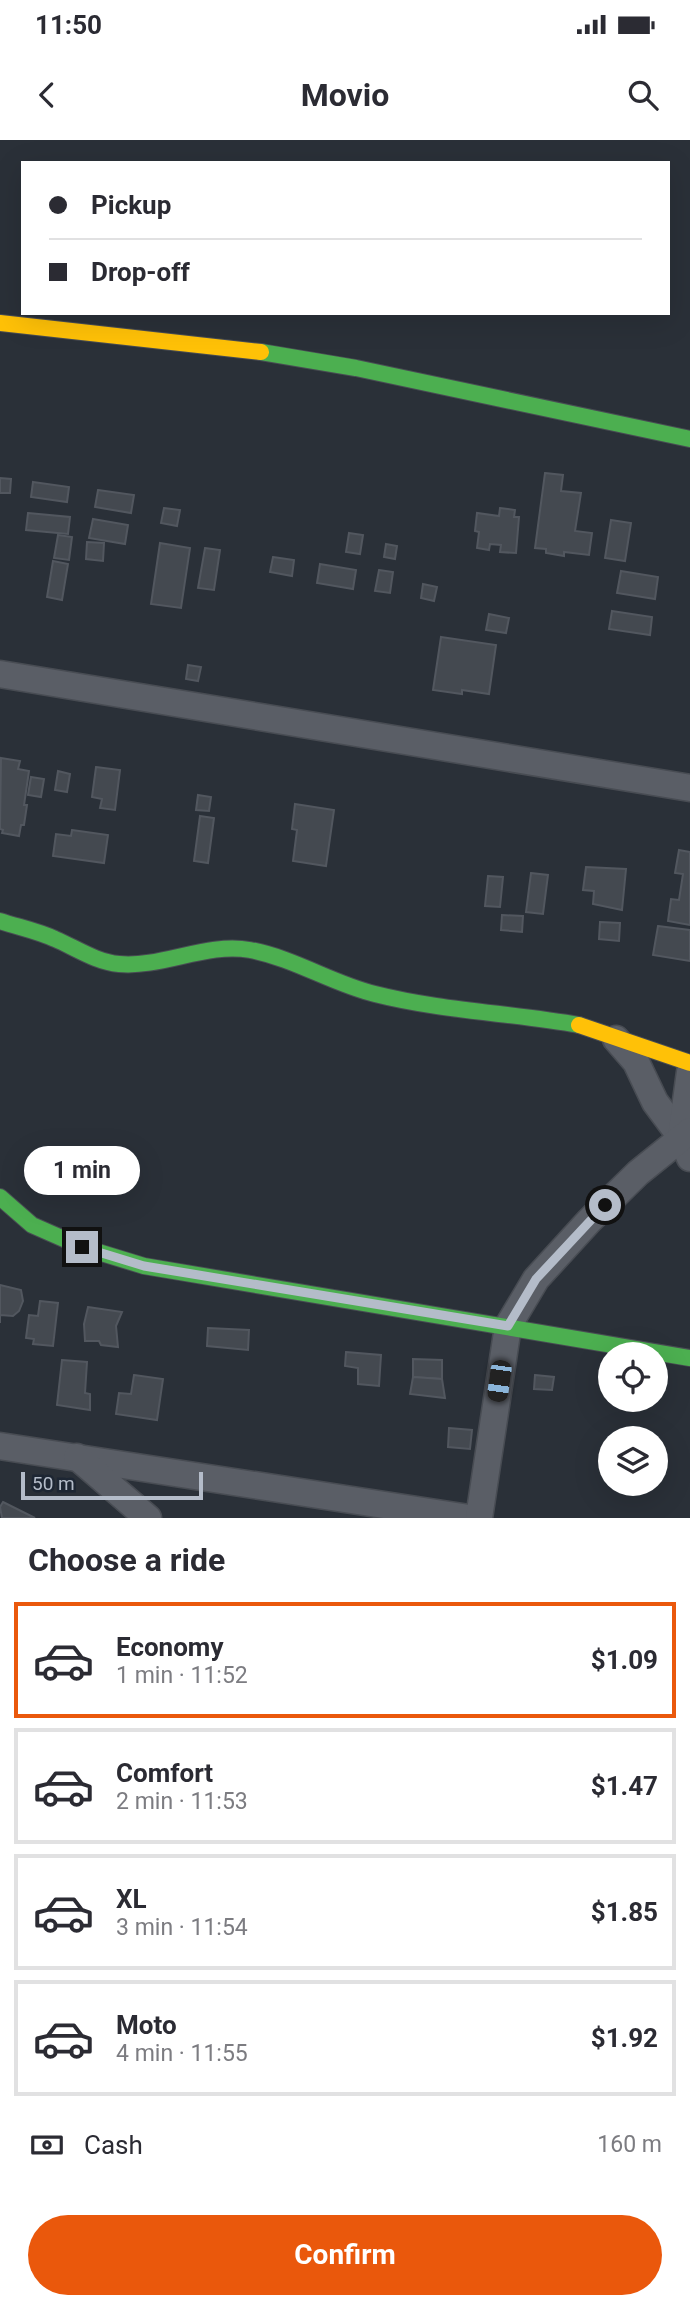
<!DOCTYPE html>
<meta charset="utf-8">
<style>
body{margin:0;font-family:Roboto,sans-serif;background:#f7f7f7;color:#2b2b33;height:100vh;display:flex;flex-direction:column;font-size:26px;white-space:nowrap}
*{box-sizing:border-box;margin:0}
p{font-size:23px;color:#7c7c81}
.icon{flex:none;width:38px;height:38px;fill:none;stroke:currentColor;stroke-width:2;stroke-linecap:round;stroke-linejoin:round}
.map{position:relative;height:1378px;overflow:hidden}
.drawer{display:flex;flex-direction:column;background:#fff;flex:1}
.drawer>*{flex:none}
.top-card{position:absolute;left:21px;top:21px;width:649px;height:154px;border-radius:0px;box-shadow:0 7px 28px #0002;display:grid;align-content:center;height:154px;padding:0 28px;background:#fff}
.controls{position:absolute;left:598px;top:1202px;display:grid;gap:14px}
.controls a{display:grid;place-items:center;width:70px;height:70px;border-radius:50%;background:#fff;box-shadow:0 7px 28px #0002;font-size:35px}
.scale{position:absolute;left:21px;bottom:18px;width:182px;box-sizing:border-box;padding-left:7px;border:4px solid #b4bcc9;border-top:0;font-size:19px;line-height:24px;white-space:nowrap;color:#b4bcc9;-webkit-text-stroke:5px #1d2633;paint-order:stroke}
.end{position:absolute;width:32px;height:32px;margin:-16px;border:9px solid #b4bcc9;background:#111;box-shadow:0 0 0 4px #111}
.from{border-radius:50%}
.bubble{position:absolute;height:49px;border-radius:24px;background:#fff;box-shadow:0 7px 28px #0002;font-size:23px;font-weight:700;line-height:49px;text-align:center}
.car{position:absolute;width:21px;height:42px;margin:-21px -10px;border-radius:9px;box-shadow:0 0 5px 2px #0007;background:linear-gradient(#222 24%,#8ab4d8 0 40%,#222 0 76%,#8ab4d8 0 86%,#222 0)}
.top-card b{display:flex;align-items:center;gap:24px;height:66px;font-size:26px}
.top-card b+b{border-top:2px solid #e1e1e2}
.top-card i{width:18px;height:18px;background:#2b2b33}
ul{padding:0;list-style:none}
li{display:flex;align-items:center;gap:21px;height:116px;margin:0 14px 10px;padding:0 14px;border:4px solid #e1e1e2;border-radius:0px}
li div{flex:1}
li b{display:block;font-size:26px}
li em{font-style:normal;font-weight:700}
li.current{border-color:#ea580c}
li>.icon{width:63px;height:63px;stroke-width:1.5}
h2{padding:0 28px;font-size:32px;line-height:84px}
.pay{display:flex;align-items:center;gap:18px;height:77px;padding:0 28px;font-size:26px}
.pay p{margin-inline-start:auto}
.action{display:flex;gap:14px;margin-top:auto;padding:14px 28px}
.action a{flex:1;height:80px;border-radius:42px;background:#ea580c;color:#fff;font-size:28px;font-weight:700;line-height:80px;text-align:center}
.status{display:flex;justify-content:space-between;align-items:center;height:49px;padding:0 35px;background:#fff;direction:ltr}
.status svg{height:19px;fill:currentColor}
header{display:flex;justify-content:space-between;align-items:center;height:91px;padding:0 28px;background:#fff;font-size:32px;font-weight:700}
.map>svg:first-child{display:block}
.building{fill:#444950;stroke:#52575f;stroke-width:2}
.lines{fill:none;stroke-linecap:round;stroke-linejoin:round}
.street-casing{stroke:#484c53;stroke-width:29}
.fast-casing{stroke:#484c53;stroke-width:18}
.slow-casing{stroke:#484c53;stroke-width:18}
.street{stroke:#5a5e66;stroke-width:26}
.fast{stroke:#4caf50;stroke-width:16}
.slow{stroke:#ffc107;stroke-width:16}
.route{stroke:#b4bcc9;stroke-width:9}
</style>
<div class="status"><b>11:50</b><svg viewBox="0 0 49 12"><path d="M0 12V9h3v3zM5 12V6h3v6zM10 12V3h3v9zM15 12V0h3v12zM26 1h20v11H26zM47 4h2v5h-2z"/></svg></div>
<header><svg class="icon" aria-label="back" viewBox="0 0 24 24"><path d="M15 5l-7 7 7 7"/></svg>Movio<svg class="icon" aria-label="search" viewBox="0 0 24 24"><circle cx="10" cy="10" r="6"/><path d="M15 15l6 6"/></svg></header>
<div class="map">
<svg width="690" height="1378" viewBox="0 0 690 1378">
<rect width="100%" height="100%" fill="#2a3038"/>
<g class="building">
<path d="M545 333 563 335 561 351 581 353 575 391 592 393 589 415 564 412V416L546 413V409L535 408Z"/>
<path d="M0 338 11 339 10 353H0Z"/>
<path d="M33 342 69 347 67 362 31 357Z"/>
<path d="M98 350 134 355 131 373 95 367Z"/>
<path d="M164 368 180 370 177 386 161 383Z"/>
<path d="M500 368 515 370 514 377H519L516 413 500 412 501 405 490 404 489 410 477 408 479 392 475 391 477 373 499 376Z"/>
<path d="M28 373 70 377 68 394 26 390Z"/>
<path d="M93 379 128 385 125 404 89 398Z"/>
<path d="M611 380 631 383 625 421 605 418Z"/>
<path d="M349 393 363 395 360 414 346 412Z"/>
<path d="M58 395 72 397 69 420 54 418Z"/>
<path d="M87 402 104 403 103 421 86 419Z"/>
<path d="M160 403 190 408 181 468 151 464Z"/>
<path d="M386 404 397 406 395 419 384 417Z"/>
<path d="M205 408 220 410 214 450 198 448Z"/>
<path d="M273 417 294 420 292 436 270 432Z"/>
<path d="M53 421 68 424 62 460 47 457Z"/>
<path d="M320 424 356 430 353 449 317 443Z"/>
<path d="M379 430 393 432 390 453 375 451Z"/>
<path d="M621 431 658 437 655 459 617 453Z"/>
<path d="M423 444 437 447 434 461 421 458Z"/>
<path d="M612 471 652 477 650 495 609 489Z"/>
<path d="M489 474 509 478 506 493 486 490Z"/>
<path d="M441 497 496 505 489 554 462 550V554L433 550Z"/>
<path d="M188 525 201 527 198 541 186 539Z"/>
<path d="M1 618 20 621 18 629 29 631 24 665H27L24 685H21L19 696 2 693 3 690 0 689Z"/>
<path d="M96 627 120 630 115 670 100 668 102 659 92 657Z"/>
<path d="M58 631 70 634 67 652 55 650Z"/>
<path d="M31 637 44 639 41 657 28 655Z"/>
<path d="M198 655 211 657 209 671 196 670Z"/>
<path d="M295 664 334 670 326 726 293 721 297 690 292 689Z"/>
<path d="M200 676 214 678 208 723 194 721Z"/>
<path d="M72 690 108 695 104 723 53 716 56 694 71 696Z"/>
<path d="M679 710 690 712V785L668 781 671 759 679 760 683 734 675 733Z"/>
<path d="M586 727 626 729 622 770 593 764 594 751 583 750Z"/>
<path d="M531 733 548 735 543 774 526 772Z"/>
<path d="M488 736 503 737 500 767 485 766Z"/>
<path d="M502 775 523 776 522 792 501 790Z"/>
<path d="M600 782 620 783 619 801 599 799Z"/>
<path d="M658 786 690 790V821L653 815Z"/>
<path d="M0 1145 21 1150 23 1161 19 1171 13 1176 0 1175V1183Z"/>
<path d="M40 1161 58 1163 53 1206 33 1204 34 1199 26 1198 29 1175 38 1176Z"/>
<path d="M88 1167 122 1172 116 1186 118 1207 101 1205 99 1201H85L84 1184Z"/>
<path d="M208 1188 249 1190 248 1210 207 1206Z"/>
<path d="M346 1212 381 1215 379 1246 358 1244V1228L345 1226Z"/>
<path d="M413 1219 442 1220V1239L413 1237Z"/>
<path d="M62 1220 87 1222 85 1253 90 1254V1270L57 1265Z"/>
<path d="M134 1235 163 1239 157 1280 116 1274 119 1253 131 1254Z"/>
<path d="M535 1235 554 1237 552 1250 534 1249Z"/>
<path d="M413 1237 442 1239 445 1258 410 1254Z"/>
<path d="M449 1288 472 1290 470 1309 448 1307Z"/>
<path d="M3 1362 35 1378H2L0 1367Z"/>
</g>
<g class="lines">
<defs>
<g id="street">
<path d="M0 534 690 648"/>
<path d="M616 899 636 922 655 962 681 997"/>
<path d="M690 932 681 997 690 1018"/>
<path d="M0 1306 469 1378"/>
<path d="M77 1317 148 1378"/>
<path d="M479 1378 508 1186 536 1139 589 1081 638 1033 690 991"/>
</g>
<g id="fast">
<path d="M261 212 356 228 690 299"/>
<path d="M0 781C18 787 38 791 55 799 76 808 96 822 119 824 162 828 207 802 250 810 294 818 333 844 375 854 442 871 512 873 579 885"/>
<path d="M0 1057 32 1085 82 1107 144 1126 690 1218"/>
</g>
<g id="slow">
<path d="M0 183 261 212"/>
<path d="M579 885 690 923"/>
</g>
</defs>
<use href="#street" class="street-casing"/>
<use href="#fast" class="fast-casing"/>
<use href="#slow" class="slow-casing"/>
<use href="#street" class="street"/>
<use href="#fast" class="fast"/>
<use href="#slow" class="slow"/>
</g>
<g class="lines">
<path class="route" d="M82 1107 144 1126 508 1186 536 1139 605 1065"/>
</g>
</svg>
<div class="controls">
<a><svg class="icon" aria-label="locate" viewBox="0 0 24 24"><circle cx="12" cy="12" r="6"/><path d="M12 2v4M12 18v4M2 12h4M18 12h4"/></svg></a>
<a><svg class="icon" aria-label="layers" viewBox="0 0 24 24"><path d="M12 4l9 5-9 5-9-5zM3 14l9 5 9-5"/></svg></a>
</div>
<div class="scale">50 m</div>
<i class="end from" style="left:605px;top:1065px"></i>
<i class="end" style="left:82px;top:1107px"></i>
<div class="bubble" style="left:24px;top:1006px;width:116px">1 min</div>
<i class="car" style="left:499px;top:1241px;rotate:188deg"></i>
<div class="top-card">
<b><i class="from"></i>Pickup</b>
<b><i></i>Drop-off</b>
</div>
</div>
<section class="drawer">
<h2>Choose a ride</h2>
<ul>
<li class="current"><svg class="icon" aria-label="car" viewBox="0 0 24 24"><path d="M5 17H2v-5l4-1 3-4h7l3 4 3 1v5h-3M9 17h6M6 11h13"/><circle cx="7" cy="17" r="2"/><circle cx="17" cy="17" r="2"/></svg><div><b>Economy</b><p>1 min · 11:52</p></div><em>$1.09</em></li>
<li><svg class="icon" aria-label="car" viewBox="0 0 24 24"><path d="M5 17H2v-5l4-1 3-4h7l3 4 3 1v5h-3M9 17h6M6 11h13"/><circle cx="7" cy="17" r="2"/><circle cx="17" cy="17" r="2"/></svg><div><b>Comfort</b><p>2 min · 11:53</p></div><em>$1.47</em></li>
<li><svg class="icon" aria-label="car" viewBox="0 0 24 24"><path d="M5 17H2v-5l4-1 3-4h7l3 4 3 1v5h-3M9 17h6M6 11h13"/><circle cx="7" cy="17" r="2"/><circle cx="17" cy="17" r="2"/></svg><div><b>XL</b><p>3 min · 11:54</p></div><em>$1.85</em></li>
<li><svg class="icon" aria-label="car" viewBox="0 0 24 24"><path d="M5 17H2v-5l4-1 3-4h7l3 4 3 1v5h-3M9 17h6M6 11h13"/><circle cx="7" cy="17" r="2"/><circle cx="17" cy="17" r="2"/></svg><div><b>Moto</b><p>4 min · 11:55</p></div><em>$1.92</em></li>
</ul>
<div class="pay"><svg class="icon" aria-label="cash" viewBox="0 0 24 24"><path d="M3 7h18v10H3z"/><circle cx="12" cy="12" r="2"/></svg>Cash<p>160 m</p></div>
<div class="action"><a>Confirm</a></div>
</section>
